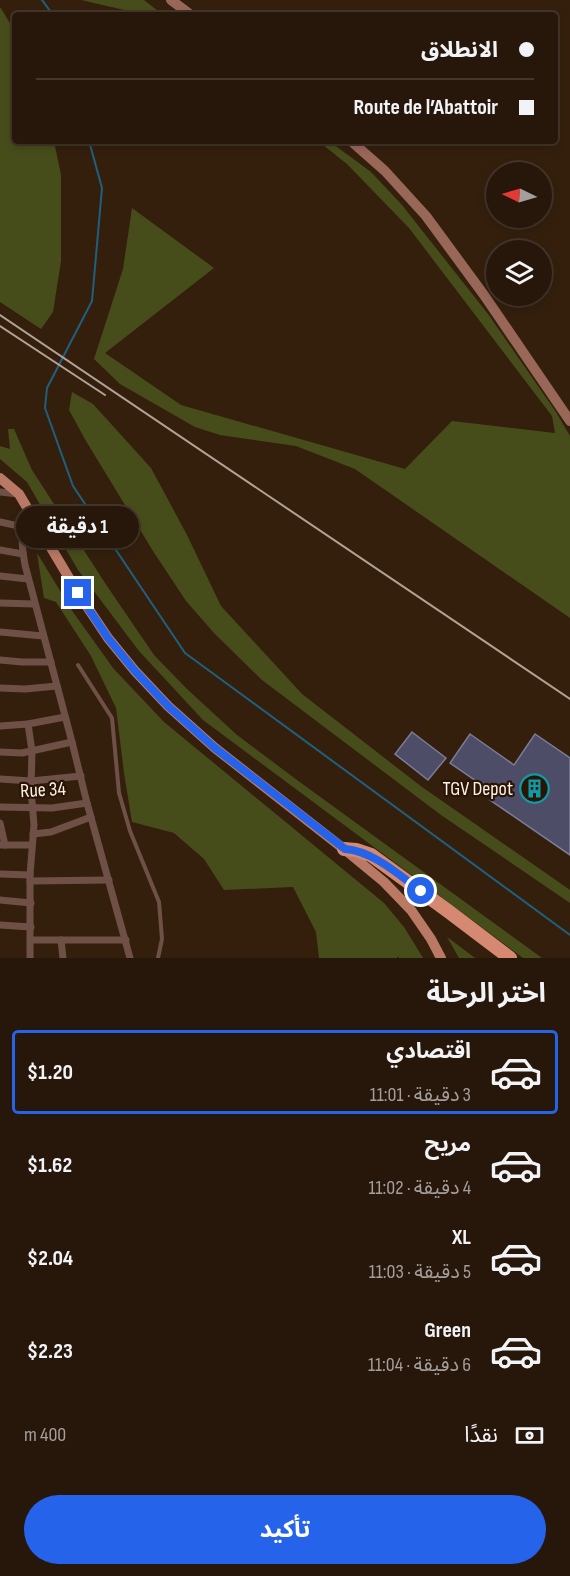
<!DOCTYPE html>
<html lang="ar">
<meta charset="utf-8">
<style>
body{margin:0;font-family:"Sofia Sans Condensed","Noto Sans Arabic",sans-serif;background:#332418;color:#f1f3f6;direction:rtl;height:100vh;display:flex;flex-direction:column;font-size:22px;white-space:nowrap}
*{box-sizing:border-box;margin:0}
p{font-size:20px;color:#a49f9c}
.icon{flex:none;width:33px;height:33px;fill:none;stroke:currentColor;stroke-width:2;stroke-linecap:round;stroke-linejoin:round}
.map{position:relative;height:958px;overflow:hidden;direction:ltr}
.drawer{display:flex;flex-direction:column;background:#27170a;flex:1}
.drawer>*{flex:none}
.hud{position:absolute;left:12px;top:12px;width:546px;height:132px;border-radius:6px;box-shadow:0 3px 9px #0003,0 0 0 2px #43362b;direction:rtl;display:grid;align-content:center;height:132px;padding:0 24px;background:#27170a}
.needle{width:39px;rotate:275deg}
.fabs{position:absolute;left:486px;top:162px;display:grid;gap:12px}
.fabs a{display:grid;place-items:center;width:66px;height:66px;border-radius:50%;background:#27170a;box-shadow:0 3px 9px #0003,0 0 0 2px #43362b;font-size:30px}
.end{position:absolute;width:27px;height:27px;margin:-14px;border:8px solid #2563eb;background:#fff;box-shadow:0 0 0 3px #fff}
.from{border-radius:50%}
.bubble{position:absolute;height:42px;border-radius:21px;background:#27170a;box-shadow:0 3px 9px #0003,0 0 0 2px #43362b;font-size:20px;font-weight:700;line-height:42px;text-align:center;direction:rtl}
.hud b{display:flex;align-items:center;gap:21px;height:57px;font-size:22px}
.hud b+b{border-top:2px solid #43362b}
.hud i{width:15px;height:15px;background:#f1f3f6}
ul{padding:0;list-style:none}
li{display:flex;align-items:center;gap:18px;height:84px;margin:0 12px 9px;padding:0 12px;border:3px solid transparent;border-radius:6px}
li div{flex:1}
li b{display:block;font-size:22px}
li em{font-style:normal;font-weight:700}
li.on{border-color:#2563eb}
li>.icon{width:54px;height:54px;stroke-width:1.5}
h2{padding:0 24px;font-size:27px;line-height:72px}
.pay{display:flex;align-items:center;gap:15px;height:66px;padding:0 24px;font-size:22px}
.pay p{margin-inline-start:auto}
.action{display:flex;gap:12px;margin-top:auto;padding:12px 24px}
.action a{flex:1;height:69px;border-radius:36px;background:#2563eb;color:#fff;font-size:24px;font-weight:700;line-height:69px;text-align:center}
.map>svg:first-child{display:block}
.green{fill:#474d1a}
.lines{fill:none;stroke-linecap:round;stroke-linejoin:round}
.stream{stroke:#1e607e;stroke-width:2}
.building{fill:#4d4d68;stroke:#7c7c99;stroke-width:1.5}
.lane{stroke:#6f5046;stroke-width:4}
.street{stroke:#6f5046;stroke-width:7}
.secondary{stroke:#996758;stroke-width:10}
.primary{stroke:#b97965;stroke-width:10}
.highway{stroke:#d68972;stroke-width:14}
.rail{stroke:#b1a295;stroke-width:2}
.route{stroke:#2563eb;stroke-width:8}
.labels{text-anchor:middle;dominant-baseline:central;stroke-width:4.5;stroke-linejoin:round;paint-order:stroke}
.poi-label{font-size:20px;fill:#fef2e9;stroke:#2a1504;text-anchor:end}
.street-label{font-size:20px;fill:#fef2e9;stroke:#2a1504}
</style>
<div class="map">
<svg width="570" height="958" viewBox="0 0 570 958">
<rect width="100%" height="100%" fill="#341f0d"/>
<g class="green">
<path d="M81 0H144L163 15H146Z"/>
<path d="M0 7 15 31V141H54L61 175V261L53 312 41 329 0 302Z"/>
<path d="M318 141H329L371 172 402 205 488 314 556 412 570 436V618L355 469 296 446 220 435 195 427 120 384 94 359 123 269 132 208 214 268 105 353 181 405 405 469 452 421 555 433 552 416 409 228 347 164Z"/>
<path d="M72 392 93 404 151 468 187 535 221 606 302 694 422 787 570 890V903L441 815 262 680 214 633 186 601 153 551 86 441 69 410Z"/>
<path d="M8 429H14L32 470 107 586 154 655 187 689 237 735 297 780 542 958H523L203 720 139 651 78 570 27 482 0 459V446L10 449Z"/>
<path d="M37 553 73 612 113 668 164 722 384 903 404 927 423 958H399L398 956 397 958H319L316 932 293 887 224 890 204 859 174 833 132 822 124 773 116 708 91 656 56 602 44 598Z"/>
<path d="M447 937 475 958H459Z"/>
</g>
<g class="lines">
<g class="stream">
<path d="M42 0 53 15"/>
<path d="M89 141 102 188 92 301 47 388 45 408 73 486 185 653 570 935"/>
</g>
</g>
<g class="building">
<path d="M412 732 446 758 428 780 395 754Z"/>
<path d="M470 734 514 765 535 734 570 758V855L490 800 495 794 450 763Z"/>
</g>
<g class="lines">
<path class="lane" d="M78 665 112 718 119 793 130 831 159 902 162 939 158 958"/>
<g class="street">
<path d="M0 492 18 494"/>
<path d="M29 511C19 525 22 548 25 565L72 742 87 803 130 958"/>
<path d="M0 522 23 527"/>
<path d="M0 550 23 554"/>
<path d="M0 576 28 579"/>
<path d="M0 603 34 604"/>
<path d="M0 632 43 636"/>
<path d="M0 660 22 662H51"/>
<path d="M0 688 25 689 57 686"/>
<path d="M28 724 32 751 31 789 34 825 30 875V958"/>
<path d="M0 726 28 724 65 717"/>
<path d="M0 752 22 753 72 742"/>
<path d="M0 779 31 781 81 776"/>
<path d="M0 807 52 808 87 803"/>
<path d="M0 823 5 845"/>
<path d="M33 834 51 832 91 817"/>
<path d="M0 845H32"/>
<path d="M0 874 30 875"/>
<path d="M30 881 109 880"/>
<path d="M0 900 31 903"/>
<path d="M0 925 31 927"/>
<path d="M31 940H126"/>
<path d="M61 940 63 958"/>
</g>
<g class="secondary">
<path d="M171 0 191 15"/>
<path d="M351 141 385 171 426 216 484 295 570 421"/>
</g>
<path class="primary" d="M0 478 19 494 78 593 108 638 135 671 168 706 215 748 344 849 384 882 411 910 431 939 441 958"/>
<path class="highway" d="M344 849 356 850 371 855 448 911 510 958"/>
<g class="rail">
<path d="M0 315 570 699"/>
<path d="M0 326 105 395"/>
</g>
</g>
<g class="lines">
<path class="route" d="M78 593 108 638 135 671 168 706 215 748 345 849C373 851 399 875 421 891"/>
</g>
<defs>
<symbol id="building-ring" viewBox="-11 -11 22 22"><circle r="9.5" fill="#2a1504" stroke="#0f9aa8" stroke-width="1.5"/><path d="M-4-6H4V6H1V3H-1V6H-4ZM-2.5-4.3h1.7v1.8h-1.7ZM.8-4.3h1.7v1.8H.8ZM-2.5-1h1.7V.8h-1.7ZM.8-1h1.7V.8H.8Z" fill="#0f9aa8"/></symbol>
</defs>
<g fill-rule="evenodd">
<use href="#building-ring" x="518" y="772" width="33" height="33"/>
</g>
<g class="labels">
<g class="poi-label">
<text x="513" y="789">TGV Depot</text>
</g>
<g class="street-label">
<text transform="translate(43 790) rotate(-3)">Rue 34</text>
</g>
</g>
</svg>
<div class="fabs">
<a><svg class="needle" viewBox="-14 -14 28 28"><path d="M0-13l5 13h-10z" fill="#e53935"/><path d="M0 13l5-13h-10z" fill="#a49f9c"/></svg></a>
<a><svg class="icon" aria-label="layers" viewBox="0 0 24 24"><path d="M12 4l9 5-9 5-9-5zM3 14l9 5 9-5"/></svg></a>
</div>
<i class="end from" style="left:421px;top:891px"></i>
<i class="end" style="left:78px;top:593px"></i>
<div class="bubble" style="left:16px;top:506px;width:123px">1 دقيقة</div>
<div class="hud">
<b><i class="from"></i>الانطلاق</b>
<b><i></i>Route de l’Abattoir</b>
</div>
</div>
<section class="drawer">
<h2>اختر الرحلة</h2>
<ul>
<li class="on"><svg class="icon" aria-label="car" viewBox="0 0 24 24"><path d="M5 17H2v-5l4-1 3-4h7l3 4 3 1v5h-3M9 17h6M6 11h13"/><circle cx="7" cy="17" r="2"/><circle cx="17" cy="17" r="2"/></svg><div><b>اقتصادي</b><p>3 دقيقة · 11:01</p></div><em>$1.20</em></li>
<li><svg class="icon" aria-label="car" viewBox="0 0 24 24"><path d="M5 17H2v-5l4-1 3-4h7l3 4 3 1v5h-3M9 17h6M6 11h13"/><circle cx="7" cy="17" r="2"/><circle cx="17" cy="17" r="2"/></svg><div><b>مريح</b><p>4 دقيقة · 11:02</p></div><em>$1.62</em></li>
<li><svg class="icon" aria-label="car" viewBox="0 0 24 24"><path d="M5 17H2v-5l4-1 3-4h7l3 4 3 1v5h-3M9 17h6M6 11h13"/><circle cx="7" cy="17" r="2"/><circle cx="17" cy="17" r="2"/></svg><div><b>XL</b><p>5 دقيقة · 11:03</p></div><em>$2.04</em></li>
<li><svg class="icon" aria-label="car" viewBox="0 0 24 24"><path d="M5 17H2v-5l4-1 3-4h7l3 4 3 1v5h-3M9 17h6M6 11h13"/><circle cx="7" cy="17" r="2"/><circle cx="17" cy="17" r="2"/></svg><div><b>Green</b><p>6 دقيقة · 11:04</p></div><em>$2.23</em></li>
</ul>
<div class="pay"><svg class="icon" aria-label="cash" viewBox="0 0 24 24"><path d="M3 7h18v10H3z"/><circle cx="12" cy="12" r="2"/></svg>نقدًا<p>400 m</p></div>
<div class="action"><a>تأكيد</a></div>
</section>
